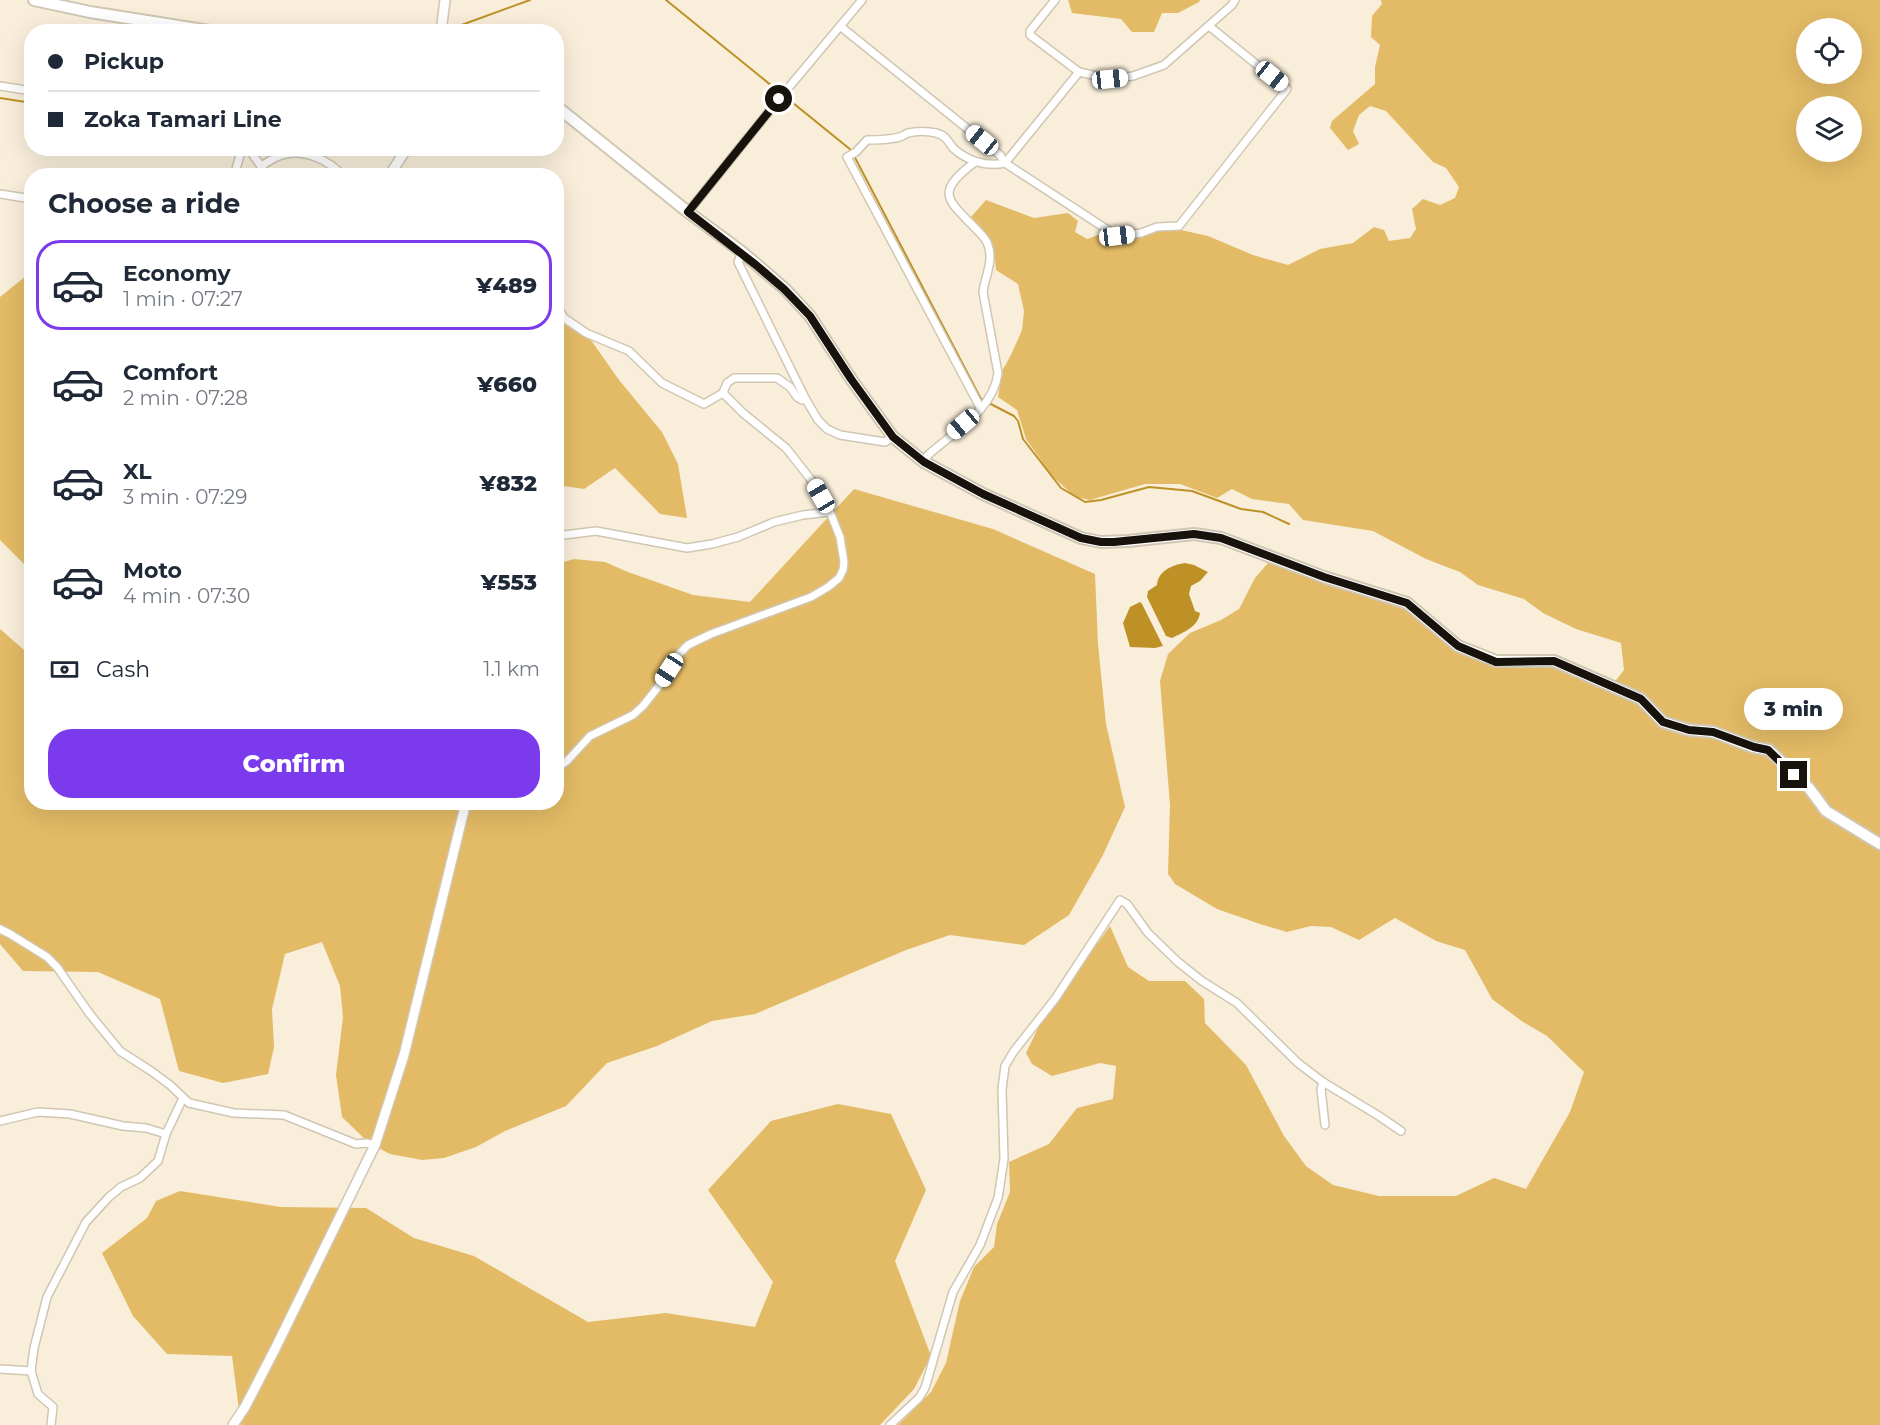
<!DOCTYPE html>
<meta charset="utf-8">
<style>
body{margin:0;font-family:Montserrat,sans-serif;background:#f2f2f3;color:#1f2937;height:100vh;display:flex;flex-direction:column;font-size:22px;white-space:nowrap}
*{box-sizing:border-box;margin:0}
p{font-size:20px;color:#747a83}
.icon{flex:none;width:33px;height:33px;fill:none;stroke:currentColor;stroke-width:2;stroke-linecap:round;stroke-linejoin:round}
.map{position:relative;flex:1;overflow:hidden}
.panel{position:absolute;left:24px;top:168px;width:540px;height:642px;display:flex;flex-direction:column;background:#fff;border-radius:24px;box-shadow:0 6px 24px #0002}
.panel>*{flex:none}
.top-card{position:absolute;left:24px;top:24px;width:540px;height:132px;border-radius:24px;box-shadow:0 6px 24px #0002;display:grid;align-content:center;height:132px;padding:0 24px;background:#fff}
.buttons{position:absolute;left:1796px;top:18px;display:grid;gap:12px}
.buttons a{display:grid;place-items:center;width:66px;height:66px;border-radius:50%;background:#fff;box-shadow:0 6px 24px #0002;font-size:30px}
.end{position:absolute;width:27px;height:27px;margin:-14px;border:8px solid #17130c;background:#fff;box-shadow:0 0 0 3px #fff}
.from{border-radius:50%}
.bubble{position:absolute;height:42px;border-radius:21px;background:#fff;box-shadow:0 6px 24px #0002;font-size:20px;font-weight:800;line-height:42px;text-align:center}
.car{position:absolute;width:18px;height:36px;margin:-18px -9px;border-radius:8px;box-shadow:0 0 4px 2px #0007;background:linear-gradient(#fff 24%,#345 0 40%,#fff 0 76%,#345 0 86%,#fff 0)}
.top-card b{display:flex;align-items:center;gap:21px;height:57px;font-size:22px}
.top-card b+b{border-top:2px solid #e0e1e3}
.top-card i{width:15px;height:15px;background:#1f2937}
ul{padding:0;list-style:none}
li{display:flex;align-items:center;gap:18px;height:90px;margin:0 12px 9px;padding:0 12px;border:3px solid transparent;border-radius:24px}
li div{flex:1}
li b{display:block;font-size:22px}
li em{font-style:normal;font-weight:800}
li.active{border-color:#7c3aed}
li>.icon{width:54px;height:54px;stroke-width:1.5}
h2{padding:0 24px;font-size:27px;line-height:72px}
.pay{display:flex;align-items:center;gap:15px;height:66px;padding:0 24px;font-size:22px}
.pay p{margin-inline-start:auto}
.primary-button{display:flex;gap:12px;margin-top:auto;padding:12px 24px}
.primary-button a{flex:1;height:69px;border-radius:24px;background:#7c3aed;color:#fff;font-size:24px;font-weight:800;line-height:69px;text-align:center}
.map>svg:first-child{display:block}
.green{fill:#e3bb66;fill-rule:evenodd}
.water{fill:#bd9126}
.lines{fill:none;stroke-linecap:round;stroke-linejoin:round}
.stream{stroke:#bd9126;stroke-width:2}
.minor-casing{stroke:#d0c6b3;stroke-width:10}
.tertiary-casing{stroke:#d0c6b3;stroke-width:12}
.secondary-casing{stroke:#d0c6b3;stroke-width:14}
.minor{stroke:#fff;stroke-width:7}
.tertiary{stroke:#fff;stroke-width:9}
.secondary{stroke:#fff;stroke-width:10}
.route{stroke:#17130c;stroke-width:8}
</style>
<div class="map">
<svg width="1880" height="1425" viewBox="0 0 1880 1425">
<rect width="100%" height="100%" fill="#f8eeda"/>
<g class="green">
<path d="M1068 0H1200L1199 2 1178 13H1162L1154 32H1132L1121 19 1072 13Z"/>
<path d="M1381 0H1880V840L1829 808 1770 747 1665 720 1613 684 1624 670 1621 643 1576 629 1543 613 1524 599 1478 585 1460 572 1426 559 1373 531 1303 520 1289 504 1252 499 1232 489 1217 498 1180 484H1145L1090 500 1075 497 1052 476 1026 439 1017 410 998 397 1002 371 1011 355 1022 330 1024 311 1018 284 996 270C994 243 990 236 971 217L986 200 1034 218 1068 213 1078 221 1075 232 1087 239 1104 233 1118 239 1142 236 1160 230H1181L1208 236 1253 255 1288 265 1320 249 1353 243 1374 227 1384 230 1389 241 1410 238 1416 229 1412 209 1423 199 1440 205 1455 198 1459 187 1446 168 1433 162 1386 111 1370 106 1359 115 1353 131 1359 144 1348 150 1330 128 1332 121 1375 84V67L1380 45 1371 37 1372 16 1382 4ZM1806 28H1851V74H1806ZM1806 106H1851V152H1806Z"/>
<path d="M31 272V571L0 540V297Z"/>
<path d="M556 318 586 333 619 380 662 432 678 464 687 518 660 514 615 468 584 489 557 485Z"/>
<path d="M854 489 993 529 1095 574 1098 644 1106 724 1125 807 1103 855 1069 915 1024 945 950 935 906 950 755 1014 712 1021 657 1046 607 1063 566 1106 505 1131 476 1147 444 1158 422 1160 390 1154 369 1143 342 1117 336 1075 343 1017 340 986 322 942 285 954 272 1009 274 1047 268 1074 223 1083 179 1071 160 999 98 972 23 971 0 944V629L31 656 32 802H556L557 564 574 559 605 562 628 572 693 595 750 602Z"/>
<path d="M1268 563 1278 564 1405 607 1456 650 1553 666 1639 702 1661 727 1712 736 1766 755 1806 791 1859 835 1880 850V1425H898L931 1392 946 1363 960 1301 974 1267 994 1247 997 1224 1010 1192 1009 1162 1049 1144 1077 1108 1113 1099 1116 1066 1100 1063 1052 1076 1032 1064 1026 1053 1041 1022 1110 926 1128 967 1149 981H1185L1204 999 1205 1023 1246 1065 1284 1136 1306 1166 1333 1185 1379 1196H1456L1494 1178 1526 1189 1570 1112 1584 1072 1547 1036 1523 1022 1492 999 1465 950 1436 941 1395 918 1359 940 1331 927 1311 926 1287 932 1260 924 1217 909 1175 884 1168 874 1170 805 1160 681 1168 654 1190 633 1221 620 1239 609 1255 578Z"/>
<path d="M838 1104 891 1114 926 1190 895 1261 931 1356 914 1389 880 1425H241L232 1356 167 1354 133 1316 102 1253 147 1218 156 1201 180 1191 281 1207 366 1208 414 1238 474 1256 588 1322 666 1313 755 1327 773 1282 708 1190 771 1121Z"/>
</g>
<g class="water">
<path d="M1185 563 1194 565 1208 572 1200 581 1191 586 1189 594 1195 611 1200 613C1198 627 1184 632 1172 638L1166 636 1147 597 1148 591 1157 585C1158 571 1172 565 1185 563Z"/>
<path d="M1140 602 1142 604 1163 646 1155 648 1130 647 1123 623 1130 607Z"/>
</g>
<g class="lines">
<g class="stream">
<path d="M666 0 851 150 981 399 1014 416 1018 421 1023 439 1061 488 1085 502 1101 500 1149 487 1192 491 1241 509 1263 512 1289 524"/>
<path d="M445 31 530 0"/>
<path d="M0 98 32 103"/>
</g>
<defs>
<g id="minor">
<path d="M1055 0 1030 31V35L1079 72 1110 79 1133 76 1164 65 1232 5 1235 0"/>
<path d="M840 26 1000 155 1005 163 1117 236 1141 233 1157 227 1179 226 1287 89 1209 26"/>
<path d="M0 86 32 91"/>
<path d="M248 148 268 176"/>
<path d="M261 166C268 162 275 157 282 155 303 148 329 160 343 176"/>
<path d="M234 176 242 148"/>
<path d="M0 194 32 199"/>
<path d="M688 212 779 99 862 0"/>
<path d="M742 252 738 262 805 398 818 420 827 429 840 435 885 442 893 437"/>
<path d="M556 304 564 318 586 333 629 351 662 383 704 404 723 393 727 383 734 378H777L790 387 797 397 802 400 805 398"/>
<path d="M981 409 847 157 856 152 867 140C878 140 889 140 900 137 903 136 905 134 908 133 916 131 928 131 936 133 945 135 948 141 953 148 967 161 986 167 1005 163L1079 72"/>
<path d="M924 462 928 455C954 432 994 409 998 373L983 292C985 276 994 261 988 245 987 240 981 234 977 230 947 199 934 193 975 162"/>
<path d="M556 536 596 531 687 548 712 544 738 537 774 522 803 515 830 512"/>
<path d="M556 768 567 761 590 736 633 715 643 706 658 687 680 653 688 645 711 634 811 597 828 587 839 578 843 570 844 562 840 537 830 512 812 481 786 448 743 413 723 393"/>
<path d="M0 929 10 934 47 957 57 967 89 1013 120 1051 151 1071 170 1085 189 1103 234 1113 284 1115 356 1144 366 1143 375 1145"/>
<path d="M1323 1082 1321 1089 1325 1125"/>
<path d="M0 1121 38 1112 70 1114 123 1126 146 1128 166 1134"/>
<path d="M0 1369 31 1371"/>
<path d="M51 1425 53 1407 38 1394 31 1371 34 1348 47 1297 86 1222 109 1197 121 1187 140 1178 158 1161 166 1134 183 1098"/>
<path d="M890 1425 919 1398 925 1388 953 1292 980 1245 998 1198 1004 1159 1002 1089 1005 1066 1014 1051 1055 999 1120 900 1127 904 1148 933 1178 962 1202 981 1237 1003 1298 1063 1323 1082 1379 1116 1401 1131"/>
</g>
<g id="tertiary">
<path d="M441 32 445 0"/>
<path d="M389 176 407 148"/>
<path d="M233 1425 245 1407 275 1349 375 1145 404 1055 466 802"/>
</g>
<g id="secondary">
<path d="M34 0 90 12 216 32"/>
<path d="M556 106 688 212 742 252 785 289 810 316 851 379 893 437 924 462 983 494 1081 538 1101 542 1128 541 1194 534 1221 538 1324 577 1407 603 1458 646 1496 661H1554L1641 699 1663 722 1689 730 1713 732 1753 747 1769 750 1809 788 1826 811 1880 844"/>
</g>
</defs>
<use href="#minor" class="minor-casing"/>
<use href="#tertiary" class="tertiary-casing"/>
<use href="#secondary" class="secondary-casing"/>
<use href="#minor" class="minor"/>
<use href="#tertiary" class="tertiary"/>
<use href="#secondary" class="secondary"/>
</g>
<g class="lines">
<path class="route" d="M779 99 688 212 756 265 784 289 810 316 851 379 893 437 924 462 983 494 1081 538 1101 542H1114L1194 534 1221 538 1324 577 1407 603 1458 646 1496 662 1554 661 1641 699 1663 722 1689 730 1713 732 1754 747 1768 750 1794 775"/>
</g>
</svg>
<div class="buttons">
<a><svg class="icon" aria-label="locate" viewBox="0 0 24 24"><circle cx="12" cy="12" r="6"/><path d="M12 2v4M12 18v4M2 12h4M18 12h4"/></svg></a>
<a><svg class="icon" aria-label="layers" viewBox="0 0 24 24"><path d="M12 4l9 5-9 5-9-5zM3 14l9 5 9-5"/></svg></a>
</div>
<i class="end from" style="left:779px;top:99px"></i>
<i class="end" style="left:1794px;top:775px"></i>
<div class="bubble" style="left:1744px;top:688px;width:99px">3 min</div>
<i class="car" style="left:1272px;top:76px;rotate:129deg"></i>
<i class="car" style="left:1110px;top:79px;rotate:84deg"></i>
<i class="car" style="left:982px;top:140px;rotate:309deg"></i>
<i class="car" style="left:1117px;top:236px;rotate:83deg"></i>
<i class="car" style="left:963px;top:424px;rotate:230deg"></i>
<i class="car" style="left:821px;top:496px;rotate:330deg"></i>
<i class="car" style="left:669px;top:670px;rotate:213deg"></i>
<div class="top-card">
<b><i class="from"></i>Pickup</b>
<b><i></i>Zoka Tamari Line</b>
</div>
<section class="panel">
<h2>Choose a ride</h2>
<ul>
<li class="active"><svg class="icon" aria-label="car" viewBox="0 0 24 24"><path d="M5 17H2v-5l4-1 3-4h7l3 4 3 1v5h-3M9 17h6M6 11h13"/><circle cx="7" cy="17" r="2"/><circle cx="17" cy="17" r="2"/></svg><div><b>Economy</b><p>1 min · 07:27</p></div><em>¥489</em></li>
<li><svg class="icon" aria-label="car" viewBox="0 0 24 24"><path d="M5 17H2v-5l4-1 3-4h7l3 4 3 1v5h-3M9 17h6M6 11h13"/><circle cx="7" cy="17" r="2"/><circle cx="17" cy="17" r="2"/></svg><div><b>Comfort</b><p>2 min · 07:28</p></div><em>¥660</em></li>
<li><svg class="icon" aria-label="car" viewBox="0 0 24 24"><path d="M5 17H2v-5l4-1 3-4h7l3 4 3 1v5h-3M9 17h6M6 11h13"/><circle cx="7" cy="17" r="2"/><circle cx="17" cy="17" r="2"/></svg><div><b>XL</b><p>3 min · 07:29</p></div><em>¥832</em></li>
<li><svg class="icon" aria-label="car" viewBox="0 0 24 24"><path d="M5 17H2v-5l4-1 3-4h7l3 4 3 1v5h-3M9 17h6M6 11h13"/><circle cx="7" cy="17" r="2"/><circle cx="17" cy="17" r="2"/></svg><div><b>Moto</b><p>4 min · 07:30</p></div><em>¥553</em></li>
</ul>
<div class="pay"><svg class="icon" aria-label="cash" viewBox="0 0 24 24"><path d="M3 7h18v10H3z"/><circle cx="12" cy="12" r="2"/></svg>Cash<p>1.1 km</p></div>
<div class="primary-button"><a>Confirm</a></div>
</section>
</div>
